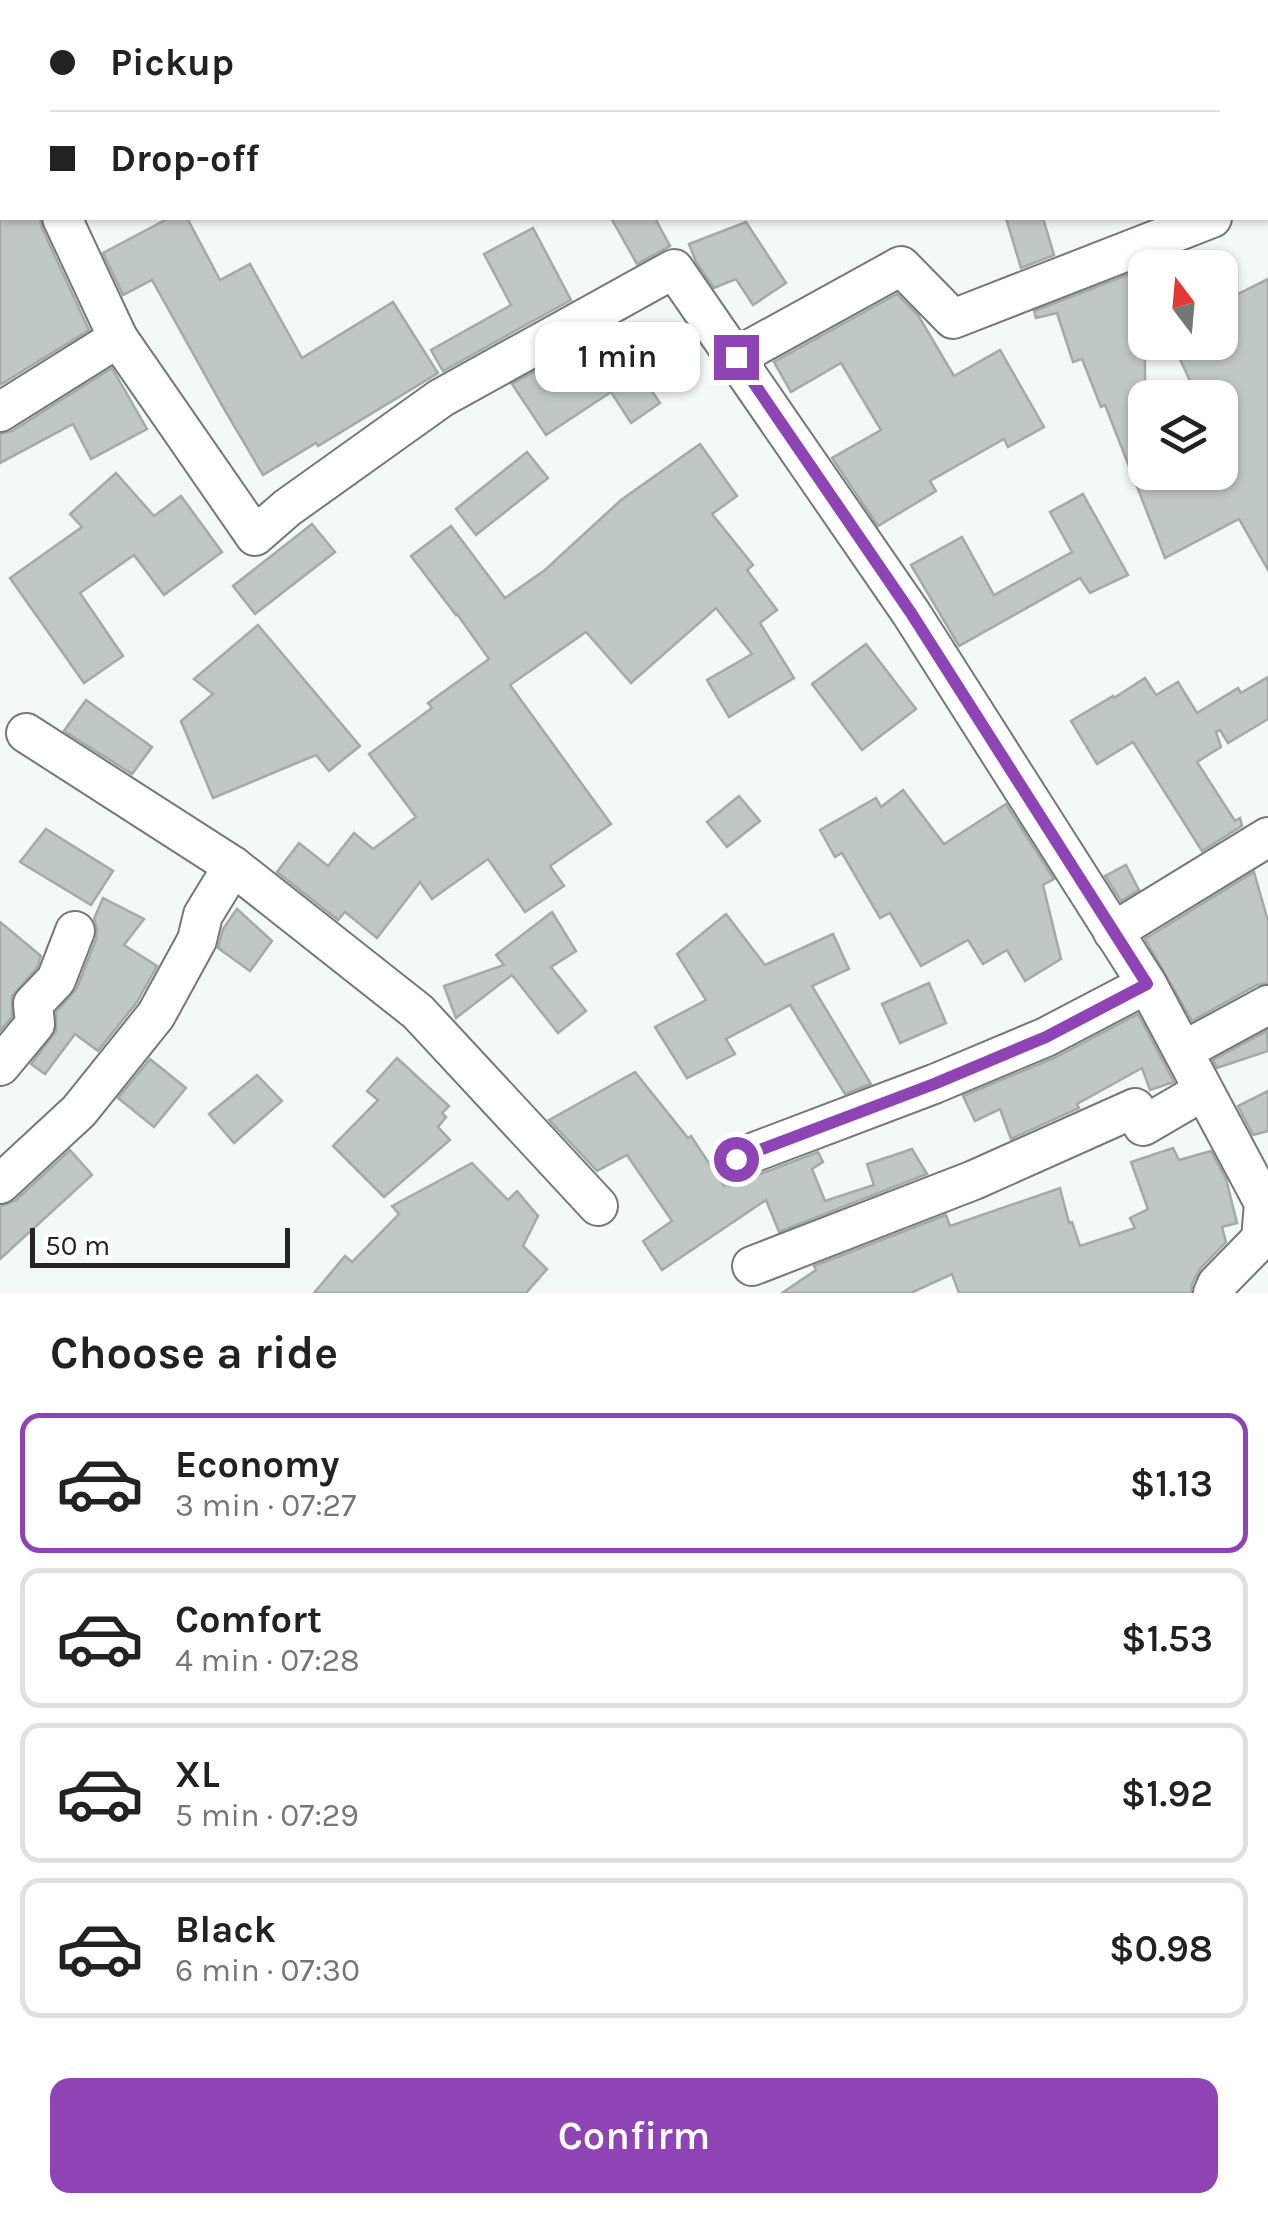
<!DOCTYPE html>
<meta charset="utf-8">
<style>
body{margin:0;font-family:Karla,sans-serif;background:#f2f2f2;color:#222;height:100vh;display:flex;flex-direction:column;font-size:38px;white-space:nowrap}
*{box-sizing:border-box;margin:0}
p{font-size:32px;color:#767676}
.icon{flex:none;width:55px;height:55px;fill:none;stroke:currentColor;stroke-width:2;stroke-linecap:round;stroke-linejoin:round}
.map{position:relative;height:1293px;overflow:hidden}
.sheet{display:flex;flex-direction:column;background:#fff;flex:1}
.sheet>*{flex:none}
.guide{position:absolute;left:0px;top:0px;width:1270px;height:220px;box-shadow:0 2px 8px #0004;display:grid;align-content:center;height:220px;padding:0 50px;background:#fff}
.needle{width:65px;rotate:344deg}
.buttons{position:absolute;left:1128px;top:250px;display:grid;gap:20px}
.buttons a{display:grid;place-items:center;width:110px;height:110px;border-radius:20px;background:#fff;box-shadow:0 2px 8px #0004;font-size:50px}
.scale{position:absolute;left:30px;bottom:25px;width:260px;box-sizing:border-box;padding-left:10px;border:5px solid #232624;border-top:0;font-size:28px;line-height:35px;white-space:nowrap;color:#232624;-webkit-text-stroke:8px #fff;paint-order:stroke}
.end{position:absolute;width:45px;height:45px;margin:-22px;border:12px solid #8f44b5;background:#fff;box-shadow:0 0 0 5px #fff}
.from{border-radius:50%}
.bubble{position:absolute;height:70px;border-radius:20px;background:#fff;box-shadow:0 2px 8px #0004;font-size:32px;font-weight:600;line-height:70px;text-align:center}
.guide b{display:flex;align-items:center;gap:35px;height:95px;font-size:38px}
.guide b+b{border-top:2px solid #e0e0e0}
.guide i{width:25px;height:25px;background:#222}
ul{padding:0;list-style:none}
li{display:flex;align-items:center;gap:30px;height:140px;margin:0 20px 15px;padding:0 30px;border:5px solid #e0e0e0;border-radius:20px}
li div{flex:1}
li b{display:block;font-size:38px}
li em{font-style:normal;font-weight:600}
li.selected{border-color:#8f44b5}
li>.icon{width:90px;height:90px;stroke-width:1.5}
h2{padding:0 50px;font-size:45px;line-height:120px}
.button{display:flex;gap:20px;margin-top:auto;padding:20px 50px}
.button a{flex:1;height:115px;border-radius:20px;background:#8f44b5;color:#fff;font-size:40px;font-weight:600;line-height:115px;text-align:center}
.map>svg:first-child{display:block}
.building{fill:#c0c8c4;stroke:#a3aaa7;stroke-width:2.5}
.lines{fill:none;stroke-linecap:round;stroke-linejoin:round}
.minor-casing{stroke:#737976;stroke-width:42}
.minor{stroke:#fff;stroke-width:38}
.route{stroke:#8f44b5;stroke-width:12}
</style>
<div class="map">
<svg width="1268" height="1293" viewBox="0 0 1268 1293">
<rect width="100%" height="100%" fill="#f3faf6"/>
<g class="building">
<path d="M0 218H40L42 228 89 330 0 385Z"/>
<path d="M169 218H187L220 280 250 264 302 358 393 302 438 373 318 446 316 443 263 475 223 407 152 280 123 295 103 253Z"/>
<path d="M611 218H655L670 246 637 264Z"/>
<path d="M1006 218H1043L1054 255 1021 268Z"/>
<path d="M746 222 786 283 753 305 736 279 714 288 696 262 689 244Z"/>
<path d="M533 228 571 300 443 371 431 350 511 305 484 254Z"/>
<path d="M1145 268V472H1220V398H1198L1172 342H1220V303L1268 279V570L1239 519 1165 558 1105 405 1101 407 1082 359 1073 362 1057 313 1036 318 1034 311Z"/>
<path d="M897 294 918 315 954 376 1000 350 1044 427 1008 447 1004 439 930 481 936 491 878 526 832 458 881 430 841 363 791 392 774 362Z"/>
<path d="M610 330 660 403 631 423 611 392 546 435 512 384Z"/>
<path d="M112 368 147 429 91 459 73 424 0 463V434L12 431Z"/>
<path d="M700 444 737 496 712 514 753 565 747 570 777 610 760 623 794 678 729 717 707 680 752 654 716 608 631 683 586 632 510 685 611 824 550 866 564 886 525 912 488 859 432 899 420 882 377 938 345 912 338 920 277 872 299 843 328 866 354 833 373 849 416 817 369 754 432 708 428 703 489 659 457 614 456 615 411 556 451 526 505 598 545 570 621 500Z"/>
<path d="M527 452 548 478 476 535 456 509Z"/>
<path d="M116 473 154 516 181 496 222 552 164 595 134 555 80 593 123 656 84 683 10 578 82 527 70 514Z"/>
<path d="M1083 494 1128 575 1090 593 1080 578 959 646 911 565 962 537 994 595 1072 552 1050 512Z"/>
<path d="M312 524 335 552 255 614 233 586Z"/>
<path d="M258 625 360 746 329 771 316 755 213 798 181 721 213 694 194 679Z"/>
<path d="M866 644 916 709 862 750 812 684Z"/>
<path d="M1268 677V719L1228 743 1220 730 1216 732 1221 747 1197 762 1235 821 1240 818 1242 826 1202 851 1133 742 1097 764 1071 721 1113 696 1114 698 1145 678 1156 695 1178 682 1197 713 1238 688 1241 693Z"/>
<path d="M86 700 152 747 132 774 64 731Z"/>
<path d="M903 790 944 844 1006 804 1054 879 1043 885 1061 959 1025 981 1007 950 983 964 968 940 921 966 890 913 880 918 842 853 835 857 820 830 876 798 881 807Z"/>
<path d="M739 796 760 821 727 847 707 822Z"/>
<path d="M46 829 113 871 91 905 20 862Z"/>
<path d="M1126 865 1139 890 1121 901 1105 876Z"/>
<path d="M1254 872 1268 921V983L1257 985 1192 1021 1145 939Z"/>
<path d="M103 898 144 919 124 945 157 966 137 1002 98 1051 75 1034 45 1074 31 1064 56 1031V1012L77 988 96 939 97 929 94 919Z"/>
<path d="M237 909 272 941 250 971 218 948 223 929Z"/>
<path d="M552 912 576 951 551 967 586 1011 558 1033 512 975 456 1018 444 986 504 965 496 955Z"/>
<path d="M726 914 765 965 833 934 849 969 812 986 871 1084 845 1094 790 1005 726 1039 735 1054 687 1078 655 1027 706 1000 677 954Z"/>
<path d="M0 922 41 956 37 968 12 996V1017L0 1031Z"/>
<path d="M929 983 946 1023 900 1043 882 1004Z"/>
<path d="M1138 1014 1174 1082 1150 1090 1142 1068 1077 1104 1079 1108 1011 1139 1000 1109 975 1121 963 1096 1056 1057Z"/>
<path d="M1267 1031 1268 1051 1217 1068 1213 1060Z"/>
<path d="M397 1058 449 1106 442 1113 446 1117 438 1127 450 1140 384 1197 333 1146 378 1100 367 1091Z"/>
<path d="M150 1059 186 1088 154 1127 118 1098Z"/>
<path d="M635 1072 688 1138 691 1136 724 1186 727 1184 729 1186 818 1152 823 1162 812 1169 825 1201 874 1185 867 1164 912 1149 927 1174 779 1232 766 1200 662 1270 643 1241 672 1221 627 1155 597 1171 549 1120Z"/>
<path d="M257 1075 282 1101 234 1143 209 1114Z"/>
<path d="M1268 1091V1131L1253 1135 1238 1106Z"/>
<path d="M1173 1148 1179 1160 1211 1151 1226 1179 1237 1223 1222 1227 1226 1242 1200 1269 1192 1284 1191 1293H959L952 1274 911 1293H782L816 1270 814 1266 946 1215 950 1226 1060 1188 1069 1223 1072 1222 1080 1246 1135 1228 1130 1218 1148 1209 1131 1162Z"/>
<path d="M70 1150 92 1175 0 1259V1206L15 1201Z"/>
<path d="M472 1163 508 1200 517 1191 538 1216 523 1246 547 1269 526 1293H314L345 1256 352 1262 399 1214 392 1206Z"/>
</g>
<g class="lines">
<defs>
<g id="minor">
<path d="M0 88 2 93"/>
<path d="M118 338 255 536 287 508 441 398 674 269 911 613 1147 984 1264 1203 1261 1239 1217 1284 1213 1293"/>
<path d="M736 357 901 266 953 319 1212 218"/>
<path d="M0 412 118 338 62 218"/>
<path d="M26 733 233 866 418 1012 598 1206"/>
<path d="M1113 932 1268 837"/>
<path d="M1183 1051 1268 1005"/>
<path d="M0 1066 35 1024 33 1004 56 980 75 931"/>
<path d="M736 1159 934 1084 1046 1037 1147 984"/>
<path d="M0 1184 79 1111 156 1015 197 940 203 915 233 866"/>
<path d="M752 1266 974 1180 1135 1108 1143 1126 1203 1091"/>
</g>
</defs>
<use href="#minor" class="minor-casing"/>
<use href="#minor" class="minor"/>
</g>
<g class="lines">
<path class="route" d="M736 357 911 613 1147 984 1046 1037 934 1084 736 1159"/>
</g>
</svg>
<div class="buttons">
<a><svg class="needle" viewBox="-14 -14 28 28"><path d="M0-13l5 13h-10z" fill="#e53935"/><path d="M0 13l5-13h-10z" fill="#767676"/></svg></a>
<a><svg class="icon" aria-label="layers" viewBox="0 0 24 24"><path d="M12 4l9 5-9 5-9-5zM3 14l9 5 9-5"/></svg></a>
</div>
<div class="scale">50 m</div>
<i class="end from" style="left:736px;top:1159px"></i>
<i class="end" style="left:736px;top:357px"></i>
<div class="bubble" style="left:535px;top:322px;width:165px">1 min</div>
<div class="guide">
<b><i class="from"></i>Pickup</b>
<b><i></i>Drop-off</b>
</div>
</div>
<section class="sheet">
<h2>Choose a ride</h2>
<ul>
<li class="selected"><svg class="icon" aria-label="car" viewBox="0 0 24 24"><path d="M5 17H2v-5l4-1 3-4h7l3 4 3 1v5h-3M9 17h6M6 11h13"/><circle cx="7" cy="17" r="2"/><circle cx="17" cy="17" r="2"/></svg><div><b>Economy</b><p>3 min · 07:27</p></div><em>$1.13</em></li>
<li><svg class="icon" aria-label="car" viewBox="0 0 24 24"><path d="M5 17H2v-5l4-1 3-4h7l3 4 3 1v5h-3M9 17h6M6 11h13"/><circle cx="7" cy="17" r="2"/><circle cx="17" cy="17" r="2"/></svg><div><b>Comfort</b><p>4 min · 07:28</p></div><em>$1.53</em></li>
<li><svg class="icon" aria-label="car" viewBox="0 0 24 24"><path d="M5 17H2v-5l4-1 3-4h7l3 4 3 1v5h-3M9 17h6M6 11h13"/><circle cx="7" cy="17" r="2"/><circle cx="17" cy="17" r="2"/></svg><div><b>XL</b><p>5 min · 07:29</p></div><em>$1.92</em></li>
<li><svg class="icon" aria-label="car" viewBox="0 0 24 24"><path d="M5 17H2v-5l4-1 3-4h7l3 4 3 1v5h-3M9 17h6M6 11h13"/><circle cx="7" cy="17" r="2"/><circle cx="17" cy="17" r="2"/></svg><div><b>Black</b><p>6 min · 07:30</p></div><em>$0.98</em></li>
</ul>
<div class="button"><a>Confirm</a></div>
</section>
